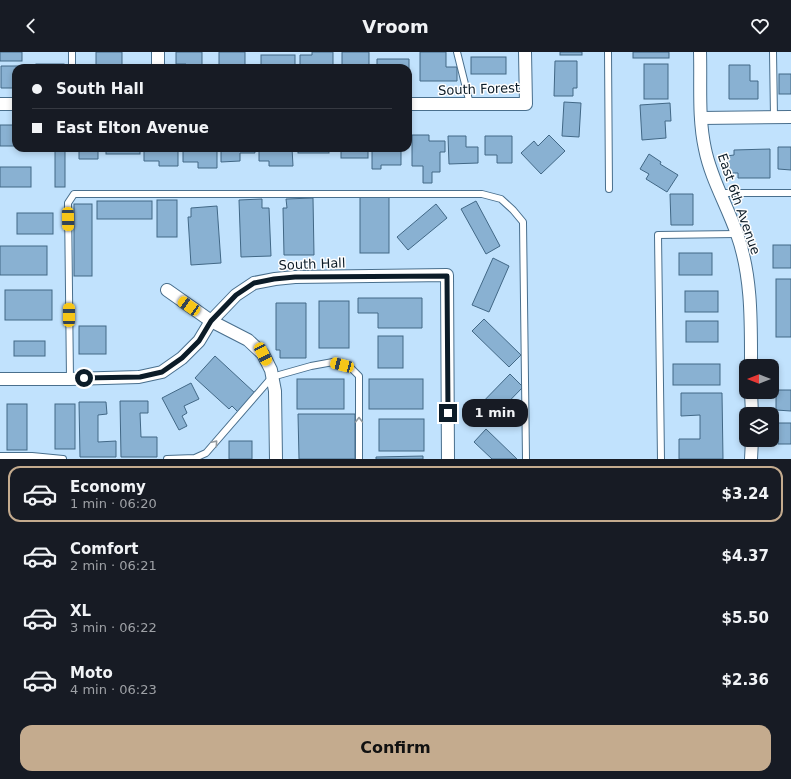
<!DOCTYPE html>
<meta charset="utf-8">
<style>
body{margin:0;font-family:"DejaVu Sans",sans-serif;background:#20242c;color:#f1f3f6;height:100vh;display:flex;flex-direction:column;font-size:15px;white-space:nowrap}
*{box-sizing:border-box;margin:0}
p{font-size:13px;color:#9ea1a6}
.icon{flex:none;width:22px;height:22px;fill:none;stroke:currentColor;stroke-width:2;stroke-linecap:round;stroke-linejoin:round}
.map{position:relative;height:407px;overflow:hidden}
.panel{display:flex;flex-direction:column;background:#171b24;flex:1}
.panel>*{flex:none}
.guide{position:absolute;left:12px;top:12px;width:400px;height:88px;border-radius:12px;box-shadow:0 2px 6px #0003;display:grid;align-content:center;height:88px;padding:0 20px;background:#171b24}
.needle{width:26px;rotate:270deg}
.tools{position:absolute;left:739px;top:307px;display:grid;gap:8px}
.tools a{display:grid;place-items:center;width:40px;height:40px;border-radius:8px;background:#171b24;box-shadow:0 2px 6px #0003;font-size:20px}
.end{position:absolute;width:18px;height:18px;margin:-9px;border:5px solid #0c1c28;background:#fff;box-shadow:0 0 0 2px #fff}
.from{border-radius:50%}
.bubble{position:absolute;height:28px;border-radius:12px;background:#171b24;box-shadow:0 2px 6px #0003;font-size:13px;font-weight:600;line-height:28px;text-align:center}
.car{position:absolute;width:12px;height:24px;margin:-12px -6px;border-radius:5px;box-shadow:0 0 3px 1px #0007;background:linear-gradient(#f5c518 24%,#345 0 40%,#f5c518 0 76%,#345 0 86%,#f5c518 0)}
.guide b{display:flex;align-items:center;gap:14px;height:38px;font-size:15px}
.guide b+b{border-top:1px solid #363941}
.guide i{width:10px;height:10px;background:#f1f3f6}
ul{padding:7px 0 0;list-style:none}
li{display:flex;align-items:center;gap:12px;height:56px;margin:0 8px 6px;padding:0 12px;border:2px solid transparent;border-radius:12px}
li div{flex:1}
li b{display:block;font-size:15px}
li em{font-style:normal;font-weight:600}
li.active{border-color:#c4ab8e}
li>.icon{width:36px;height:36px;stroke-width:1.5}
.button{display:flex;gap:8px;margin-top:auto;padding:8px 20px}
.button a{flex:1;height:46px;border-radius:12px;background:#c4ab8e;color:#111;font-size:16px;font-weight:600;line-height:46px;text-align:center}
header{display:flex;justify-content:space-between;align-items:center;height:52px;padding:0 20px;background:#171b24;font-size:18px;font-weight:600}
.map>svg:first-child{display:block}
.building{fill:#89b1d2;stroke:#426886}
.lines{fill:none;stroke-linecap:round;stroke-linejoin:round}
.lane-casing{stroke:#496f8d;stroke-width:8}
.street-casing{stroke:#496f8d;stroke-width:14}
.lane{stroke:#fff;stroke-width:6}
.street{stroke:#fff;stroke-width:12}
.oneway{stroke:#92999e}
.route{stroke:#0c1c28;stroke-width:5}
.labels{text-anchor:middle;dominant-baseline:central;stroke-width:3;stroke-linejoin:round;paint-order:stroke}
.street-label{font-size:13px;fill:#0c1c28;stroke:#fefefe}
</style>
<header><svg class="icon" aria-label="back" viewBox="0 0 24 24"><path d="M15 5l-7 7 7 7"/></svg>Vroom<svg class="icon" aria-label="heart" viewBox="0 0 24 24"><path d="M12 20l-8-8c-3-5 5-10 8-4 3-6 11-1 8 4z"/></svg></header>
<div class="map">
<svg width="791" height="407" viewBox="0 0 791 407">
<rect width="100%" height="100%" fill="#c1e2fd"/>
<g class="building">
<rect x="0" y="0" width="22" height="9"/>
<path d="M96 0H122V16H128H96Z"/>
<path d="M176 0H202V16H186V12H176Z"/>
<path d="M219 0H245V15L250 16H219Z"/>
<path d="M312 0H333V16H300V3H312Z"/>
<path d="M342 0H369V16L342 15Z"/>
<path d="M420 0H446V15H457V29H420Z"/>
<rect x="560" y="0" width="22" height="3"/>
<rect x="633" y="0" width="36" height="6"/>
<rect x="261" y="3" width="34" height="13"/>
<rect x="471" y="5" width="35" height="17"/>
<path d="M377 7H409V29H408V16H377Z"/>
<path d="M555 9H577V36H573V44H554Z"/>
<rect x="36" y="12" width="28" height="4"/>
<rect x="644" y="12" width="24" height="35"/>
<path d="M729 13H750V29H758V47H729Z"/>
<path d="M1 14H20V16H16V36H1Z"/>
<rect x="779" y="22" width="12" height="20"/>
<path d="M564 50 581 51 579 85 562 84Z"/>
<path d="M670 51 671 69H665L666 86 642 88 640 53Z"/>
<rect x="0" y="73" width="16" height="21"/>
<path d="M412 83H429V89H445V100H440V120H432V131H423V114H412Z"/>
<path d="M549 83 565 99 541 122 521 101 534 89 538 94Z"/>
<path d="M448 84H466V95H478V111L449 112Z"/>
<path d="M485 84H512V111H497V103H485Z"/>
<path d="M778 95H791V118L778 117Z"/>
<rect x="55" y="96" width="10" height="39"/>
<path d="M70 96H98V107H79V98H70Z"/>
<rect x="106" y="96" width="34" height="6"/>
<path d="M144 96H178V114H159V109H144Z"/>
<path d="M183 96H217V116H198V110H183Z"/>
<path d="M221 96H254L255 101H240V109L221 110Z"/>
<path d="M259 96H292L293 114H269V109H259Z"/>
<rect x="298" y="96" width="31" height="5"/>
<rect x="341" y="96" width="27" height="10"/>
<path d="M372 96H401V113H381V117H372Z"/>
<path d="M770 97V126H738V121H726V104L734 103V98Z"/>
<path d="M649 102 661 110 660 112 678 123 667 140 646 127 649 122 640 117Z"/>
<rect x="0" y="115" width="31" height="20"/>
<path d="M670 142H693V173H671Z"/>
<rect x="360" y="145" width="29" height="56"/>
<path d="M313 146 314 203H284L283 156H287L286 147Z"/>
<path d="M262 147V156H269L271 204 241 205 239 148Z"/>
<rect x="157" y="148" width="20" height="37"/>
<rect x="97" y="149" width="55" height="18"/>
<path d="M476 149 500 194 486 202 461 157Z"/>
<rect x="74" y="152" width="18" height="72"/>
<path d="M436 152 447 166 408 198 397 185Z"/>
<path d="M217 154 221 211 191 213 188 165H191V156Z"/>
<rect x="17" y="161" width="36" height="21"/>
<rect x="773" y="193" width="18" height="23"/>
<rect x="0" y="194" width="47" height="29"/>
<rect x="679" y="201" width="33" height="22"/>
<path d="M493 206 509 214 489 260 472 253Z"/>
<rect x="776" y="227" width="15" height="58"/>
<rect x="5" y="238" width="47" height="30"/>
<rect x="685" y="239" width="33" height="21"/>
<path d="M358 246H422V276H378V261H358Z"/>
<rect x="319" y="249" width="30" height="47"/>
<path d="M276 251H306V306H280V298H276Z"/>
<path d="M484 267 521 303 509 315 472 279Z"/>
<rect x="686" y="269" width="32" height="21"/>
<rect x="79" y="274" width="27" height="28"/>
<rect x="378" y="284" width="25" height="32"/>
<rect x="14" y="289" width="31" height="15"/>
<path d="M215 304 256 342 239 361 232 354 229 357 195 326Z"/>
<rect x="673" y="312" width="47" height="21"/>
<path d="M510 322 523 335 487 372 474 359Z"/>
<rect x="297" y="327" width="47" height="30"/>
<rect x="369" y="327" width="54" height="30"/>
<path d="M191 331 199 347 184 354 187 361 182 364 187 374 179 378 162 346Z"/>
<path d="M776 338H791V359L776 358Z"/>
<path d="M681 341H722L723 407H679V387H700V363L681 364Z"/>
<path d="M120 349H148V361H140L141 385H157V405H121Z"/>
<path d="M79 350H106L107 362 98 363V390L116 389V405H80Z"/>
<rect x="7" y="352" width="20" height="46"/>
<rect x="55" y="352" width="20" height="45"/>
<path d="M298 362H355V407H299Z"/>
<rect x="379" y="367" width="45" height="32"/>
<rect x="778" y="371" width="13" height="21"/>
<path d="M486 377 517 407H492L474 390Z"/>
<rect x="229" y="389" width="23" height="18"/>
<path d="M423 404V407H376V405Z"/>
</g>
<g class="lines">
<defs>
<g id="lane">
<path d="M72 0V16"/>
<path d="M457 0 470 52"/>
<path d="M608 0 609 137"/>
<path d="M773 0 774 65"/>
<path d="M719 141H791"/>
<path d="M70 327 68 151 74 142H482L501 147 513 158 523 170 526 407"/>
<path d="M0 404H32L63 407"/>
<path d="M167 407 195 406 206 401 272 325 311 314 333 310 350 315 359 324V407"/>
<path d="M661 407 658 183 737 182"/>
</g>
<g id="street">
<path d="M158 0V16"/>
<path d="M700 0C701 32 698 65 705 97 711 127 727 153 737 182 752 224 751 270 751 314"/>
<path d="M0 52H16"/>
<path d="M408 52H526L525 0"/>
<path d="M701 66 791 65"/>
<path d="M167 238 211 269 248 288 263 302 271 318 275 339 276 407"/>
<path d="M0 327H70L139 325 162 320 182 306 199 289 211 269 236 243 254 231 275 227 295 225 447 223 448 407"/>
<path d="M751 340 752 362"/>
<path d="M751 407 752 388"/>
</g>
</defs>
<use href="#lane" class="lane-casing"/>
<use href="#street" class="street-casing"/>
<use href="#lane" class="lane"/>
<use href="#street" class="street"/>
</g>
<defs><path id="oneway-chevron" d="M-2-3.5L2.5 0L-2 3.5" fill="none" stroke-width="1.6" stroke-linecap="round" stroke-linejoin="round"/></defs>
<g class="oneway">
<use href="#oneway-chevron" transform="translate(359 368) rotate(-90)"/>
<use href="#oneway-chevron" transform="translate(215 391) rotate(-49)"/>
</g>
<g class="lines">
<path class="route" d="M84 326 140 325 162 320 182 306 199 289 211 269 236 243 254 231 274 227 295 225 447 224 448 361"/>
</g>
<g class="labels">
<g class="street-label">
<text transform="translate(479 37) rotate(-2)">South Forest</text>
<text transform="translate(739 152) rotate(71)">East 6th Avenue</text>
<text transform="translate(312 212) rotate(-2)">South Hall</text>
</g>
</g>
</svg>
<div class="tools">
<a><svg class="needle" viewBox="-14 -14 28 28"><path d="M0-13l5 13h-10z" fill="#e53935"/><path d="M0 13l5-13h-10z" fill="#9ea1a6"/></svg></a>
<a><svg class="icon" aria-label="layers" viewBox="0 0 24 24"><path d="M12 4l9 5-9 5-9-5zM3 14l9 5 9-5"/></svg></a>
</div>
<i class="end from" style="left:84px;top:326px"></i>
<i class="end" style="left:448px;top:361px"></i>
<div class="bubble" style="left:462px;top:347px;width:66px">1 min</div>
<i class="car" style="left:68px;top:167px;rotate:179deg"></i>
<i class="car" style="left:189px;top:254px;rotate:304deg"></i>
<i class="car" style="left:69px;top:263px;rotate:0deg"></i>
<i class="car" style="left:263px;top:302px;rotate:153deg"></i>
<i class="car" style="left:342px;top:313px;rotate:285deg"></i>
<div class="guide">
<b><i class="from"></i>South Hall</b>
<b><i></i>East Elton Avenue</b>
</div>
</div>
<section class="panel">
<ul>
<li class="active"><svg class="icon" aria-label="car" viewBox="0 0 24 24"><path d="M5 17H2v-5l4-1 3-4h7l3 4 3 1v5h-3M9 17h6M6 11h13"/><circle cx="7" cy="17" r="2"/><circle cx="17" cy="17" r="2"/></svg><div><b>Economy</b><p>1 min · 06:20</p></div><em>$3.24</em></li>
<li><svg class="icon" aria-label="car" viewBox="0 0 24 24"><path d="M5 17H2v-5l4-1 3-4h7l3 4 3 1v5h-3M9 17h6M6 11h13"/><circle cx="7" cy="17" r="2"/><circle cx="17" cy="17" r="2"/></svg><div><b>Comfort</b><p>2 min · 06:21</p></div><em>$4.37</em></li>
<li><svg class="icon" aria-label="car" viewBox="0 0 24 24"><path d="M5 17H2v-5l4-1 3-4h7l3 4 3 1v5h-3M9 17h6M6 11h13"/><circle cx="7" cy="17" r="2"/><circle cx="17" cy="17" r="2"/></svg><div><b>XL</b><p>3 min · 06:22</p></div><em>$5.50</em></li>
<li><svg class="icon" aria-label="car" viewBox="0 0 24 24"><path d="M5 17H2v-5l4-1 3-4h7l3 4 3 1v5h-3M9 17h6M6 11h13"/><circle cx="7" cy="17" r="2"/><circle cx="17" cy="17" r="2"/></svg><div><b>Moto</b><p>4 min · 06:23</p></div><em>$2.36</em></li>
</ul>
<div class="button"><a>Confirm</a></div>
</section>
